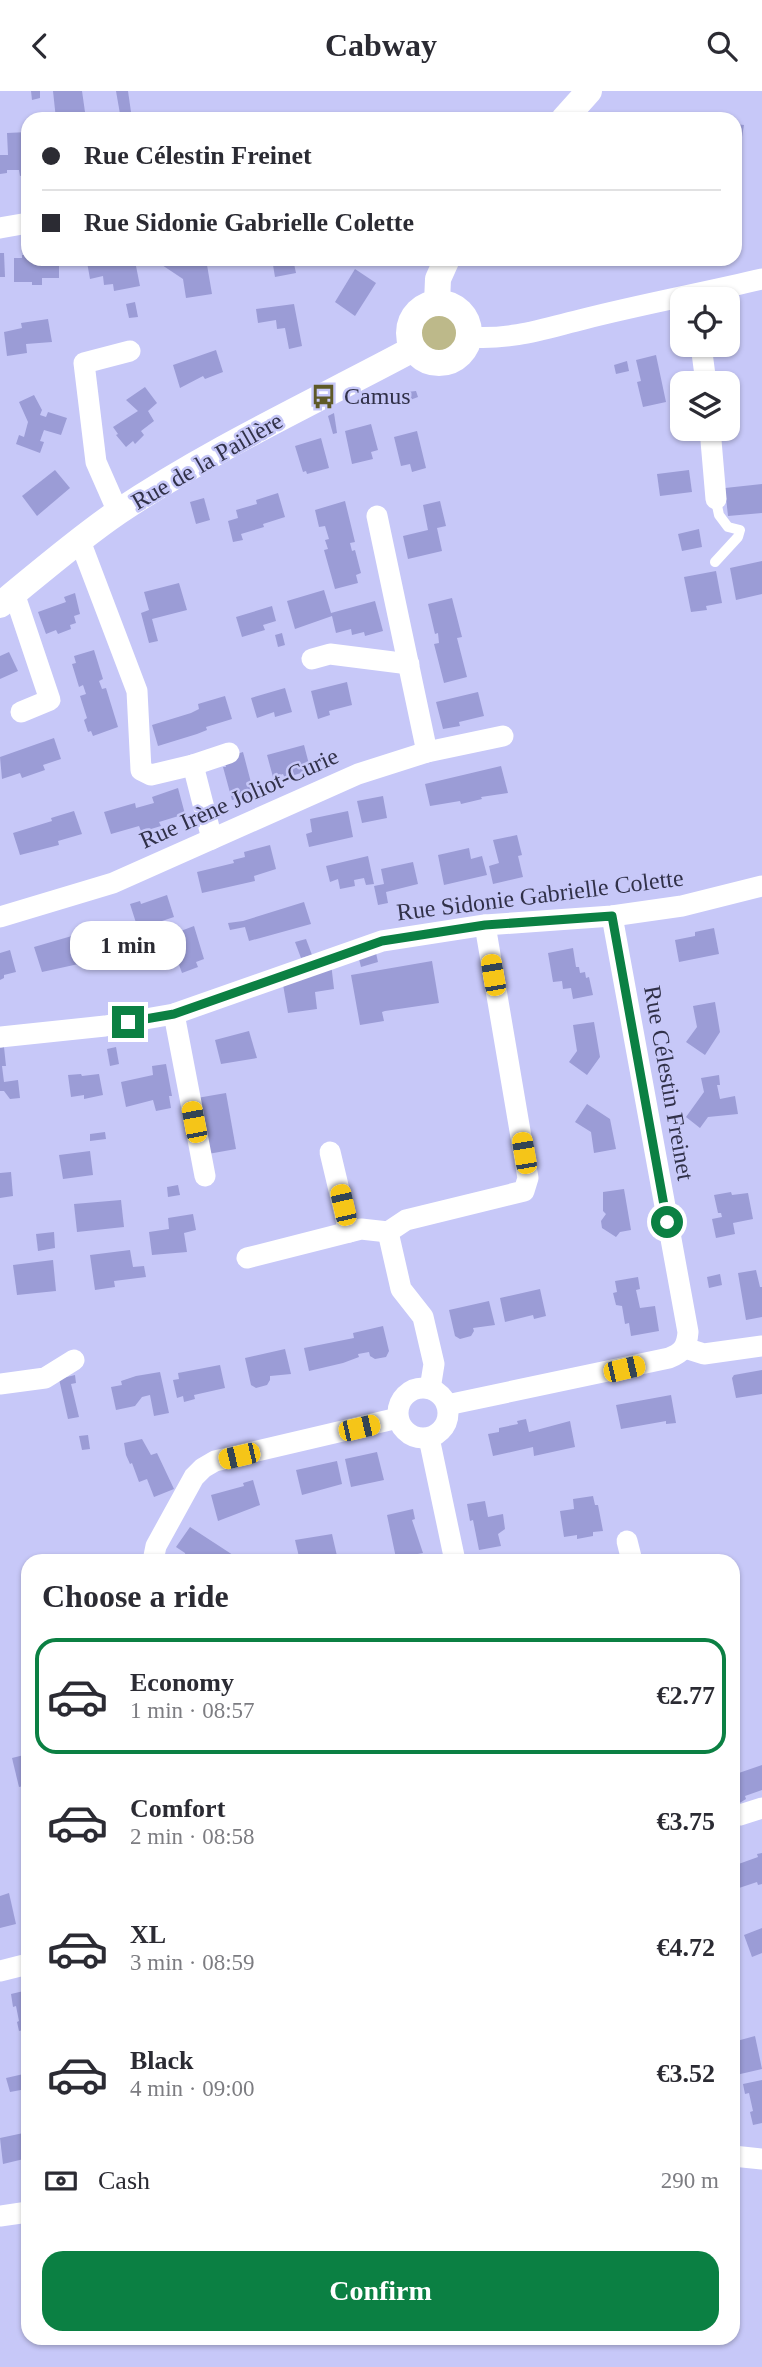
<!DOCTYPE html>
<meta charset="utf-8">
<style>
body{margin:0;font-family:"Times New Roman",serif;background:#f7f7f7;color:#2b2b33;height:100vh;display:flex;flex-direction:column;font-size:26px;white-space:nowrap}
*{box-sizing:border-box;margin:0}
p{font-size:23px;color:#7c7c81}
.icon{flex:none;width:38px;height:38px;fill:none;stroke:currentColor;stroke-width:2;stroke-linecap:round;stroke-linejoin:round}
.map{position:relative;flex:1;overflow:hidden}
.panel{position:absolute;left:21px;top:1463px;width:719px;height:791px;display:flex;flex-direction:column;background:#fff;border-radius:21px;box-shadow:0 2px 5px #0004}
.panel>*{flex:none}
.top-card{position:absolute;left:21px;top:21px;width:721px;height:154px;border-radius:21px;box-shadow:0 2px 5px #0004;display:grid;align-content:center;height:154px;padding:0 21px;background:#fff}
.fabs{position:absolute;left:670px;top:196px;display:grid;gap:14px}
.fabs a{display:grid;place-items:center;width:70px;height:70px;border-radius:14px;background:#fff;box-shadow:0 2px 5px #0004;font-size:35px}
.end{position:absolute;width:32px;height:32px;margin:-16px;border:9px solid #0b8043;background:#fff;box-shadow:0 0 0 4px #fff}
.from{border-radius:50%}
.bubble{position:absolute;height:49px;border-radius:21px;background:#fff;box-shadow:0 2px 5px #0004;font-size:23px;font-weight:800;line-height:49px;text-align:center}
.car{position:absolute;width:21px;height:42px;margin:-21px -10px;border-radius:9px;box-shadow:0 0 5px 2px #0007;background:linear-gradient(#f5c518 24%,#345 0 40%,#f5c518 0 76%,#345 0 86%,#f5c518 0)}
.top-card b{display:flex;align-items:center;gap:24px;height:66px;font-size:26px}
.top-card b+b{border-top:2px solid #e1e1e2}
.top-card i{width:18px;height:18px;background:#2b2b33}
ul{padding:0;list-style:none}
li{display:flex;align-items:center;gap:21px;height:116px;margin:0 14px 10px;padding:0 7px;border:4px solid transparent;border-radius:21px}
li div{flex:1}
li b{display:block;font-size:26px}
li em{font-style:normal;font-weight:800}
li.on{border-color:#0b8043}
li>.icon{width:63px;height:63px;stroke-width:1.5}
h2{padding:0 21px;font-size:32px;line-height:84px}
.pay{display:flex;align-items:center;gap:18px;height:77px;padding:0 21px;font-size:26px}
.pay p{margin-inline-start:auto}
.button{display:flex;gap:14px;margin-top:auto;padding:14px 21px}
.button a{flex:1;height:80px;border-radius:21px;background:#0b8043;color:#fff;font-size:28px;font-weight:800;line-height:80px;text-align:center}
header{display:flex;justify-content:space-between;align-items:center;height:91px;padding:0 21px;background:#fff;font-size:32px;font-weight:800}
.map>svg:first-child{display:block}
.green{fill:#bdb98a}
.building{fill:#9b9cd6}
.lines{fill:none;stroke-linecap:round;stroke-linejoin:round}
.service{stroke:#fff;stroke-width:10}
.minor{stroke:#fff;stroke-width:21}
.tertiary{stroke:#fff;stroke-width:26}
.route{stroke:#0b8043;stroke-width:9}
.labels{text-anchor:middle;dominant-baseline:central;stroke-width:5;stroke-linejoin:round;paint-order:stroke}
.poi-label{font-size:24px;fill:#313149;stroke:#c7c8f8;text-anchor:start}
.street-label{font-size:24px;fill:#313149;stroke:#c7c8f8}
</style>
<header><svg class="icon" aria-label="back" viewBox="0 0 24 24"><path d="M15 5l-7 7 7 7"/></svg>Cabway<svg class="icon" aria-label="search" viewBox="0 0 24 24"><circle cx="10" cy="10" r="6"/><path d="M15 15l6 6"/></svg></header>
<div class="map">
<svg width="762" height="2276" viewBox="0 0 762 2276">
<rect width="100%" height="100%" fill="#c7c8f8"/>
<circle class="green" cx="438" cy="243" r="22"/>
<g class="building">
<path d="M31 0H40V7L32 9Z"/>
<path d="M53 0H82L86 28H56Z"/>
<path d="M116 0H128L131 21 120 23Z"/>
<path d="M735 33 744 34 742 46 735 45Z"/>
<path d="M28 41V83L20 85 19 79H7V82L0 83V64H8L7 42Z"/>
<path d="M0 162H4L5 186H0Z"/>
<path d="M22 164H28V168H59V187H42V194H32V191H14V167H22Z"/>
<path d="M166 168H203L204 174H207L212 203 186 207 183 188 162 174Z"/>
<path d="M272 168H293L296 182 275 186Z"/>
<path d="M100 169 101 172 122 169V172L135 170 140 195 114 200 113 193 104 194 103 185 90 188 87 171Z"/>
<path d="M355 178 376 192 355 225 335 211Z"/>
<path d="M135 211 138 226 129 227 126 213Z"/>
<path d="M294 213 302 255 289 258 285 237 277 238 276 229 258 232 256 218Z"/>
<path d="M48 228 52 251 26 253 27 262 7 265 4 241 22 237 21 232Z"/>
<path d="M216 259 223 281 205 288 203 285 180 297 173 274Z"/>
<path d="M656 264 666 311 643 316 637 291 641 290 636 269Z"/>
<path d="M627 270 629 280 616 283 614 274Z"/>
<path d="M145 296 157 312 148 320 154 330 141 340 144 344 135 353 133 350 126 356 116 344 118 343 113 336 138 320 126 309Z"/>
<path d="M416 300 418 306 410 309 407 301Z"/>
<path d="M34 304 42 319 40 324 46 326 48 321 67 327 61 344 44 339 40 350 44 351 40 362 16 353 19 344 24 346 28 331 19 311Z"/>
<path d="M334 322 337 342 333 343 328 325Z"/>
<path d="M371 333 378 359 371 361 373 368 352 373 345 340Z"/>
<path d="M417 340 426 377 412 381 410 373 401 375 394 346Z"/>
<path d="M321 347 329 377 307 383 306 380 303 381 295 355Z"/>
<path d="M55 379 70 397 37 425 22 405Z"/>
<path d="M689 379 692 401 660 405 657 383Z"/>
<path d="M762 393V422L728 425 725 397Z"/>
<path d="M278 402 285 426 263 433 264 436 241 443 243 449 233 451 228 430 238 427 236 419 257 413 256 409Z"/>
<path d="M204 407 210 429 196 433 190 411Z"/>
<path d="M345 410 355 451 350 452 352 460 355 459 361 482 356 484 358 492 335 498 324 459 328 458 325 449 329 448 325 435 319 436 315 419Z"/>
<path d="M440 410 446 435 437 437 442 460 408 468 403 445 428 439 423 414Z"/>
<path d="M699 438 702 456 682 460 678 443Z"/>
<path d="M762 470V503L736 509 730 477Z"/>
<path d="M716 480 722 512 706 515 707 519 691 521 684 486Z"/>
<path d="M179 492 187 519 152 528 158 550 149 552 141 522 149 519 144 501Z"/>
<path d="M324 499 331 522 375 510 383 540 365 545 364 541 352 544 351 538 336 542 332 525 295 538 287 510Z"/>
<path d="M75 502 80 523 74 525 76 532 70 534 71 538 58 543 56 539 46 543 38 521 66 511 64 506Z"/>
<path d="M452 507 462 546 457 547 467 586 444 592 434 553 439 552 438 542 435 543 428 513Z"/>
<path d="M272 515 276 530 263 534 265 539 242 546 236 526Z"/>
<path d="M282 542 285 554 278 556 275 544Z"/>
<path d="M94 559 103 588 99 590 102 598 106 597 118 636 93 645 91 640 88 641 84 629 87 627 80 605 86 603 83 594 79 596 72 573 76 572 74 565Z"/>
<path d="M9 561 18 580 0 588V565Z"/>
<path d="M347 591 352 614 329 620 330 624 318 628 311 600Z"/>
<path d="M285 597 292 621 275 626 274 621 257 627 251 607Z"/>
<path d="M478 601 484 625 459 631 460 635 443 638 436 611Z"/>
<path d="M225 605 232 628 206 636 207 639 197 643 158 655 152 634 191 622 199 618 198 613Z"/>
<path d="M54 647 61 668 43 674 45 679 22 687 20 682 2 688 0 666Z"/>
<path d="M304 654 310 677 304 679V681L285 687 283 683 273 686 267 664Z"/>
<path d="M243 661 254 703 232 709 223 676H226L224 667Z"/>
<path d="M501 675 508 702 481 706 482 708 461 713 460 710 430 715 425 693Z"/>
<path d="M178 697 185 723 159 731 161 735 151 738 141 740 139 735 111 743 104 721 135 712 136 717 154 712 152 706Z"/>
<path d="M383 705 387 727 362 732 357 710Z"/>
<path d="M74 720 82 743 58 750 59 754 20 764 13 742 52 730 51 727Z"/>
<path d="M348 720 353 746 309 756 306 743 312 741 310 728Z"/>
<path d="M517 744 522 764 518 765 523 786 493 793 489 775 499 772 493 749Z"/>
<path d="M270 754 276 778 254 785 255 790 202 802 197 781 234 772 233 769 245 766 244 761Z"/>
<path d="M469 757 471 768 482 765 487 784 444 794 438 764Z"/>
<path d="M368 765 374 793 366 794 364 787 354 789 355 795 340 798 338 788 330 791 326 775Z"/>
<path d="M413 771 418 793 386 801 388 812 378 814 374 795 384 793 381 778Z"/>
<path d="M167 804 174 826 138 838 130 813 140 810 141 813Z"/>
<path d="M304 811 311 833 249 850 245 836 230 839 228 832 243 830Z"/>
<path d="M113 833 119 856 82 869 83 872 42 881 34 856Z"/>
<path d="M194 835 204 868 196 871 198 876 182 882 178 871 181 863 178 852 173 853 170 844Z"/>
<path d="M714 837 719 863 679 871 675 849 695 845V841Z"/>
<path d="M306 848 312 864 301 867 295 851Z"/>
<path d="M573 857 576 876H579L580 882 585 881 586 887 589 886 593 904 573 908 571 897 563 898 562 890 553 891 548 862Z"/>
<path d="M10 859 16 881 4 884V887L0 889V862Z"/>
<path d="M376 862 378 871 361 876 359 868Z"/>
<path d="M432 870 439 912 385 920 382 921 384 930 360 934 351 884Z"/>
<path d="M331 872 334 898 315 901 317 918 288 922 282 888Z"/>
<path d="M715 911 720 941 705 964 686 951 697 936 693 915Z"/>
<path d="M594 931 600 966 587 984 569 971 577 960 573 934Z"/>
<path d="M249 940 257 967 221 973 215 949Z"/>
<path d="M4 956 6 975H2L4 991 18 989 20 1007 10 1008 4 1000H0V957Z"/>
<path d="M116 956 119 973 110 975 107 958Z"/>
<path d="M166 973 172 1005H169L171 1017 156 1020 153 1009 126 1016 121 991 153 984 152 975Z"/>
<path d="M81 983 82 985 99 983 103 1004 84 1008V1004L71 1006 68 984Z"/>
<path d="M719 984 720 994H717L720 1008 735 1005 738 1023 708 1026 700 1037 686 1026 704 1001 701 987Z"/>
<path d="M226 1002 236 1058 208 1063 197 1007Z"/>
<path d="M587 1013 610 1028 616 1058 594 1062 591 1041 575 1031Z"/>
<path d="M105 1041 106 1048 90 1050V1043Z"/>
<path d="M90 1060 93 1084 63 1088 59 1064Z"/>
<path d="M11 1081 13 1105 0 1107V1082Z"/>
<path d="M178 1094 180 1104 168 1106 167 1096Z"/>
<path d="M624 1098 631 1139 620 1141 616 1146 602 1137 601 1130 606 1123 603 1120V1101Z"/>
<path d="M731 1101 732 1104 748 1102 753 1128 733 1132 735 1143 716 1147 712 1128 722 1126 721 1122H718L714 1104Z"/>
<path d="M121 1109 124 1136 77 1141 74 1113Z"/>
<path d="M193 1123 196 1139 184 1142 187 1161 152 1164 149 1141 169 1138 168 1127Z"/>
<path d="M54 1141 55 1157 38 1160 36 1143Z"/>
<path d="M130 1159 133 1176 144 1175 146 1186 114 1190 115 1196 95 1199 90 1164Z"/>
<path d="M53 1169 56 1200 17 1204 13 1174Z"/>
<path d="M756 1179 760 1196H762V1226L746 1229 738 1182Z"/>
<path d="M720 1183 722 1194 709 1197 707 1186Z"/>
<path d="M638 1186 640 1198 636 1199 640 1217 655 1215 659 1240 631 1245 629 1232 625 1233 622 1215 616 1214 613 1202 617 1201 615 1190Z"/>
<path d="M540 1198 546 1225 534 1228 533 1224 505 1231 500 1207Z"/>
<path d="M489 1210 495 1234 473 1237 474 1240 471 1245 460 1248 455 1245 449 1219Z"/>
<path d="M383 1235 389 1260 386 1266 375 1268 370 1265 369 1261 358 1263 359 1266 343 1272 309 1280 304 1257 354 1247 353 1242Z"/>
<path d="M285 1258 291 1283 270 1285V1289L267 1294 256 1297 251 1294 245 1267Z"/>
<path d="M220 1274 225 1297 194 1304 195 1308 184 1311 183 1305 177 1307 173 1289 179 1288 178 1282Z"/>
<path d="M762 1279V1303L736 1307 732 1287 734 1284Z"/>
<path d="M160 1281 169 1322 154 1325 150 1304 142 1306 135 1315 116 1319 111 1296 122 1294 121 1290 136 1285Z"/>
<path d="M75 1284 76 1292 71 1293 79 1326 68 1328 59 1288Z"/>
<path d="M671 1304 676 1332 666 1333V1330L621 1338 616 1314Z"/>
<path d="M526 1328 529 1341 570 1330 575 1356 534 1365 533 1356 493 1365 488 1343 499 1341V1337L518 1333 517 1330Z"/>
<path d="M88 1344 90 1358 82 1359 79 1345Z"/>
<path d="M142 1348 151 1364 157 1362 174 1398 154 1406 147 1388 139 1391 132 1372 130 1373 126 1364 124 1352Z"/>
<path d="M377 1361 384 1389 351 1396 345 1368Z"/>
<path d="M337 1370 342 1393 302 1404 296 1379Z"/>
<path d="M253 1389 260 1414 218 1430 211 1404 244 1395 243 1392Z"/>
<path d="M593 1405 595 1414H598L603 1440 593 1441V1445L577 1448V1444L564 1446 560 1420 574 1418 573 1408Z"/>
<path d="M485 1410 488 1426 503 1423 505 1438 498 1443 501 1455 479 1459 473 1429 470 1430 467 1413Z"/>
<path d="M413 1418 415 1428 412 1429 423 1462 396 1467 387 1424Z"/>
<path d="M190 1436 236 1466 234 1470H190L186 1467 185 1462 176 1456Z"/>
<path d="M332 1443 337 1465 319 1470H300L295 1449Z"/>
<path d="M28 1663V1694L19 1696 12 1667Z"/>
<path d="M762 1674V1699L745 1705 746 1708 733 1716V1684Z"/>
<path d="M762 1762V1793L758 1794 757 1791 733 1799V1775L758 1766 757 1763Z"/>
<path d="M9 1802 16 1833 0 1837V1805Z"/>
<path d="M762 1837V1862L752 1866 744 1844Z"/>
<path d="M28 1899V1938L19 1940 17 1931 19 1930 16 1915 13 1916 11 1903Z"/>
<path d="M755 1945 762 1978 736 1984 733 1975V1951Z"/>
<path d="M28 1982V1993H25L26 1998 10 2001 6 1987Z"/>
<path d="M762 1989V2032L753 2034 750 2021 753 2020 749 2002 745 2003 743 1993Z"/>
<path d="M28 2041V2067L3 2073 0 2047Z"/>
</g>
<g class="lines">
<path class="service" d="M715 405 719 424 728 436 740 439 738 446 715 471"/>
<g class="minor">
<path d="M0 137 28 132"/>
<path d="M469 246C512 249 543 238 584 228 643 213 703 202 762 188"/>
<path d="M701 254 706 292"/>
<path d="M710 338 716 408"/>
<path d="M118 421 96 371 84 272 130 260"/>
<path d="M377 425 427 661"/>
<path d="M80 450 137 600 141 679 151 684 193 674 229 662"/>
<path d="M14 502 50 609 21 621"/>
<path d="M312 568 330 563 409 573"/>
<path d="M193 674 212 748"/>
<path d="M0 826 113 792 358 683 427 661 503 645"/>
<path d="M174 923 205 1085"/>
<path d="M0 946 105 935 174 923 382 850 485 834 612 825 682 815 762 795"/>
<path d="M330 1061 349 1141"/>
<path d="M247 1167 361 1138 388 1141"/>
<path d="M685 1257 704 1263 762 1255"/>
<path d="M0 1293 45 1287 74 1269"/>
<circle cx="423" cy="1322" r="25"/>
<path d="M430 1298 434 1273 423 1226 401 1198 388 1141 406 1129 524 1100 528 1087 485 834"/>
<path d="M447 1314 669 1267C682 1262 687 1256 688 1241L612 825"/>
<path d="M429 1347 455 1470"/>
<path d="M627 1450 632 1470"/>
<path d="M153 1470 156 1455 194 1386 203 1377 215 1370 398 1327"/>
<path d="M740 1724 762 1717"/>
<path d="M0 1880 28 1873"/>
<path d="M733 2065 762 2068"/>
<path d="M0 2125 28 2121"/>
</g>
<g class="tertiary">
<path d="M564 28 589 0"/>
<path d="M437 212 438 188 447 168"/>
<circle cx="439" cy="242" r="30"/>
<path d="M0 514C38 483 77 449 118 421 212 358 314 311 413 258"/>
</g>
</g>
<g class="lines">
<path class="route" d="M128 931 174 923 382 850 485 834 612 825 667 1131"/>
</g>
<defs>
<symbol id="bus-bare" viewBox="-9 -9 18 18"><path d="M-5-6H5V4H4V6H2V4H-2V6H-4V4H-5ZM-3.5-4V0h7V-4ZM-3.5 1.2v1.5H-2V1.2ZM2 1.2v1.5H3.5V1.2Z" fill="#5e5926" stroke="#c7c8f8" stroke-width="2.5" paint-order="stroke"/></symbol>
</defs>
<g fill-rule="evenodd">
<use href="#bus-bare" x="306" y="288" width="35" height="35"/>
</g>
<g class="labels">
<g class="poi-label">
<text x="344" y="305">Camus</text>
</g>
<g class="street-label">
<text transform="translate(207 370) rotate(-30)">Rue de la Paillère</text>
<text transform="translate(239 707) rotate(-24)">Rue Irène Joliot-Curie</text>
<text transform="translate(540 804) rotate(-7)">Rue Sidonie Gabrielle Colette</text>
<text transform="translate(669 992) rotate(80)">Rue Célestin Freinet</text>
</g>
</g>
</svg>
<div class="fabs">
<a><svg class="icon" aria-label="locate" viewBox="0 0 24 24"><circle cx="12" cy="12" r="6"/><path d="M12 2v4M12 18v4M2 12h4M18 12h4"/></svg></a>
<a><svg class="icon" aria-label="layers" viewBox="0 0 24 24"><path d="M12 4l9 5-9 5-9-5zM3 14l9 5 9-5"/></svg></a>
</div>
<i class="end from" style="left:667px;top:1131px"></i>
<i class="end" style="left:128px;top:931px"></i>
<div class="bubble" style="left:70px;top:830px;width:116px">1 min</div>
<i class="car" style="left:493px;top:884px;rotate:350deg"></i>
<i class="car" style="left:194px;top:1031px;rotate:349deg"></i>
<i class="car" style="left:524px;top:1062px;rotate:350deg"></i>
<i class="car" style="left:343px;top:1114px;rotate:347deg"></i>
<i class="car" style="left:624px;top:1278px;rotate:77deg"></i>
<i class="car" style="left:359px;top:1337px;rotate:77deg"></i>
<i class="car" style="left:239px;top:1365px;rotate:257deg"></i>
<div class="top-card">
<b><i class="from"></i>Rue Célestin Freinet</b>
<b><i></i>Rue Sidonie Gabrielle Colette</b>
</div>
<section class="panel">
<h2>Choose a ride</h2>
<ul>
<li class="on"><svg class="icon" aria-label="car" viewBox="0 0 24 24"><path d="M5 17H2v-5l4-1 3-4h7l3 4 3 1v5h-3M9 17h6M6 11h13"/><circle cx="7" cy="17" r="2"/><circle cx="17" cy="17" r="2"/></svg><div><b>Economy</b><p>1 min · 08:57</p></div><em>€2.77</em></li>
<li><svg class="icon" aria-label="car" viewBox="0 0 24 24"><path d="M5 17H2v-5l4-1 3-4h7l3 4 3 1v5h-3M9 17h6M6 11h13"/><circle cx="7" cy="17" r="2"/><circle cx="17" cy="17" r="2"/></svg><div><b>Comfort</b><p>2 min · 08:58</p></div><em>€3.75</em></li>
<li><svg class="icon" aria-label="car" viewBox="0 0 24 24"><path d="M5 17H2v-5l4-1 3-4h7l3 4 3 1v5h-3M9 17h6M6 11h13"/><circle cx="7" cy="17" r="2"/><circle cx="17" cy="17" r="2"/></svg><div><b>XL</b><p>3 min · 08:59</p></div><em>€4.72</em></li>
<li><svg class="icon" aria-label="car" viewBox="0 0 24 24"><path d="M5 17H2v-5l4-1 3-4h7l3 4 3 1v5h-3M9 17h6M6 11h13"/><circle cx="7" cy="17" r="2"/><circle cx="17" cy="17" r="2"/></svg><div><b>Black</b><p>4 min · 09:00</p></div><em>€3.52</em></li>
</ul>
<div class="pay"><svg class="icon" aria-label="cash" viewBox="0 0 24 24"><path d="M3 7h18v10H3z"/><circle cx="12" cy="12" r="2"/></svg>Cash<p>290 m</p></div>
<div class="button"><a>Confirm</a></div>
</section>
</div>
